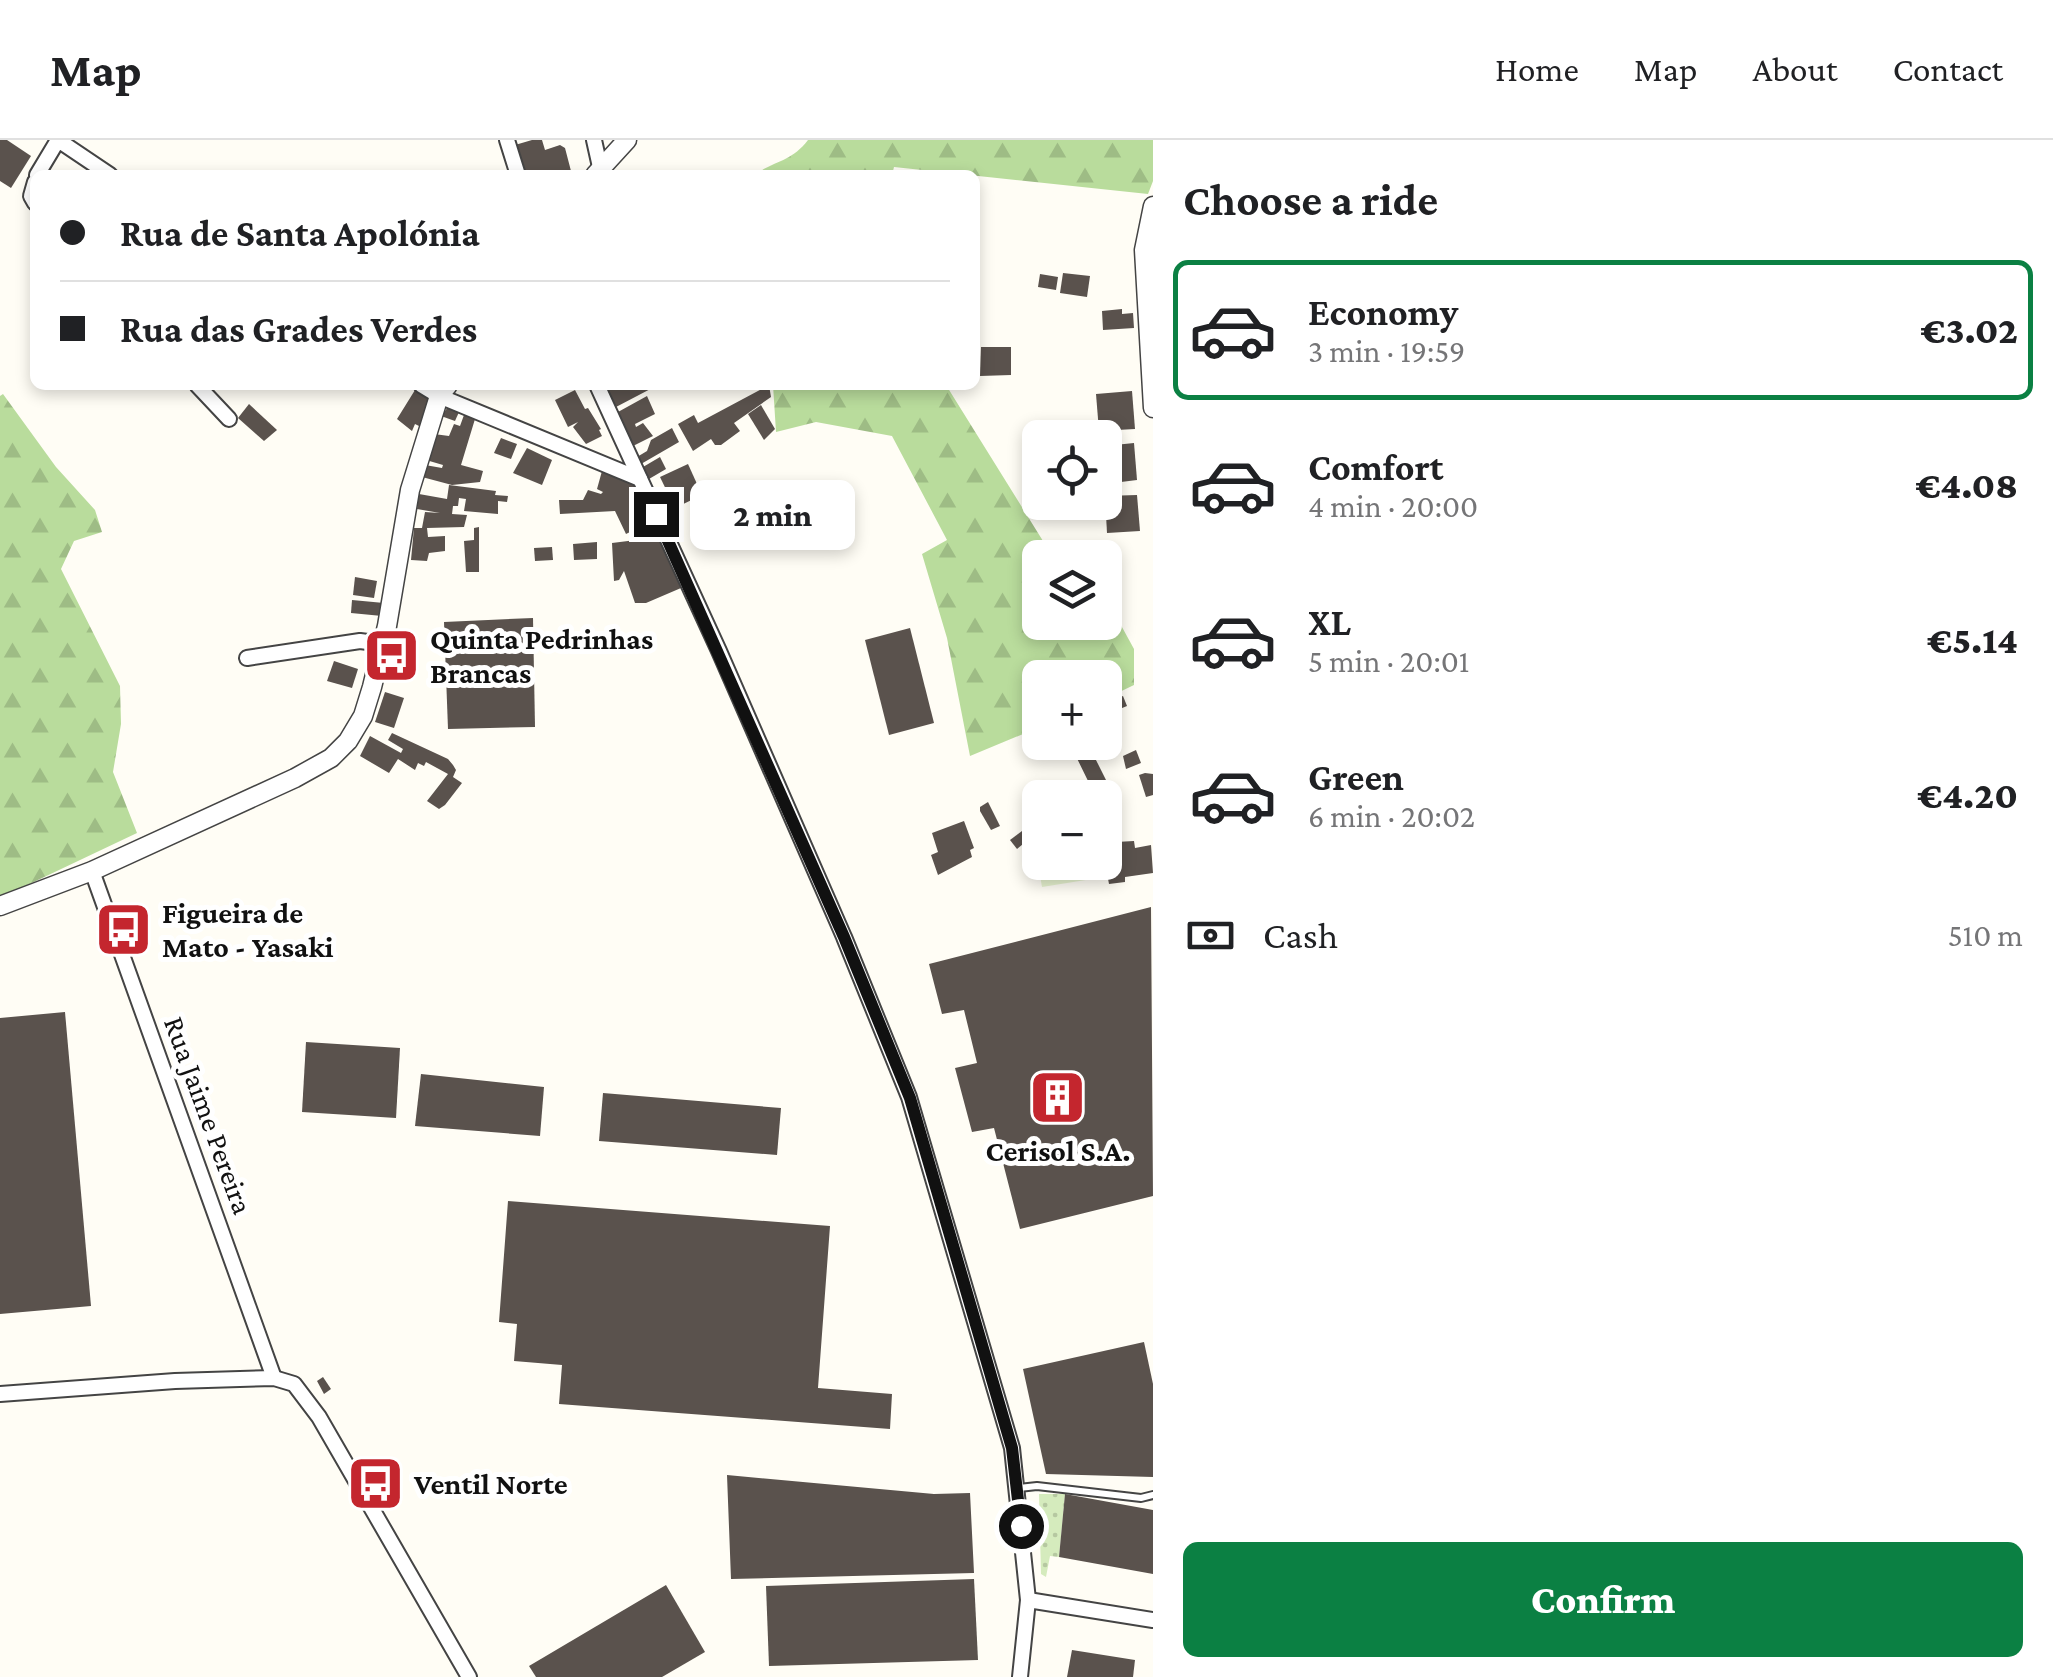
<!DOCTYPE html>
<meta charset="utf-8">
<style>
body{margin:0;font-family:"Crimson Pro",serif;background:#f6f6f6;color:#202124;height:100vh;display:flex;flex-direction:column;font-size:38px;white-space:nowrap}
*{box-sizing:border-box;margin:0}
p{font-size:32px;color:#757577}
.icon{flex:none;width:55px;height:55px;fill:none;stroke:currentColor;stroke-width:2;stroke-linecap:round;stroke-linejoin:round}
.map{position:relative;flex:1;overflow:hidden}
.drawer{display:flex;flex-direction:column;background:#fff;width:900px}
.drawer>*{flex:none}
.top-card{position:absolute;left:30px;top:30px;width:950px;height:220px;border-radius:15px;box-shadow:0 5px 15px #0003;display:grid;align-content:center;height:220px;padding:0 30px;background:#fff}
.fabs{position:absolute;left:1022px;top:280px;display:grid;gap:20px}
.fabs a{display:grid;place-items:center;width:100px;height:100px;border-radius:15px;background:#fff;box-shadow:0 5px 15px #0003;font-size:50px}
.end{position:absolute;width:45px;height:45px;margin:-22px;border:12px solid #111;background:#fff;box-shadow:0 0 0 5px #fff}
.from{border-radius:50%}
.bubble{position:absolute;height:70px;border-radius:15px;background:#fff;box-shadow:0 5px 15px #0003;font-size:32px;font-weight:800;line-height:70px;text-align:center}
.top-card b{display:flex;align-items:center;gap:35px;height:95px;font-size:38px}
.top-card b+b{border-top:2px solid #e0e0e0}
.top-card i{width:25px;height:25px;background:#202124}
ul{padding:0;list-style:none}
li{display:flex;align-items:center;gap:30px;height:140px;margin:0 20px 15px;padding:0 10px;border:5px solid transparent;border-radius:15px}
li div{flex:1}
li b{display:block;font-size:38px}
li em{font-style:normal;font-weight:800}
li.current{border-color:#0b8043}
li>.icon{width:90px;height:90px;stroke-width:1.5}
h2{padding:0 30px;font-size:45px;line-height:120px}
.pay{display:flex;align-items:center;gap:25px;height:110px;padding:0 30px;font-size:38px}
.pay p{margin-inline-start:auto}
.action{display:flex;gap:20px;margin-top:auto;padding:20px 30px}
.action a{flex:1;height:115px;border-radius:15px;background:#0b8043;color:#fff;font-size:40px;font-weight:800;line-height:115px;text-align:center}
header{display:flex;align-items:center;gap:60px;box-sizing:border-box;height:140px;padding:0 50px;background:#fff;border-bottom:2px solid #e0e0e0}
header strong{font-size:48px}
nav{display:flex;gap:55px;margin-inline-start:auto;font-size:35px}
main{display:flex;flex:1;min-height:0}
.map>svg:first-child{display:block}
.grass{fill:url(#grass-dots)}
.forest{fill:url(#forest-firs)}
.pitch{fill:#e6f2cf}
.building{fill:#5a524d}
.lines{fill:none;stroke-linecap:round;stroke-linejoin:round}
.service-casing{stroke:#444;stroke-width:10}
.minor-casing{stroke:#444;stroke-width:18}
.tertiary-casing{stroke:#444;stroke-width:21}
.service{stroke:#fff;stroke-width:6}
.minor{stroke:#fff;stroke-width:14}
.tertiary{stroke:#fff;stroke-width:18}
.route{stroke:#111;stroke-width:12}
.labels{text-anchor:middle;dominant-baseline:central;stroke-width:10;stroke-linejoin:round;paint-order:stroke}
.poi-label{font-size:30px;font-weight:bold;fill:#111;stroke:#fff;text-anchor:start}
.street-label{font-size:30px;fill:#111;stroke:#fff}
</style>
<header>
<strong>Map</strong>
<nav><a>Home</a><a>Map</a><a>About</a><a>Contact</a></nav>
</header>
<main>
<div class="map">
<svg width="1153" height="1537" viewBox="0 0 1153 1537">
<defs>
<pattern id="grass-dots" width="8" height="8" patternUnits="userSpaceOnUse" patternTransform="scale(2.5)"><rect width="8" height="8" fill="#d5ebbd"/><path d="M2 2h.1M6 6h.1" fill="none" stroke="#b6c8a1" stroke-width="1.8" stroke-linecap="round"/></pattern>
<pattern id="forest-firs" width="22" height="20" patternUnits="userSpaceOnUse" patternTransform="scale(2.5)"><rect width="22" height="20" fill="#b9dc9c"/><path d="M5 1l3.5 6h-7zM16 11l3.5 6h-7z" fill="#9ebc85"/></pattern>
</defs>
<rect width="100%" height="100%" fill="#fffdf5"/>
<path class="grass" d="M1039 1354H1065L1059 1417 1050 1416 1046 1437 1041 1434Z"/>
<g class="forest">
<path d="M808 0H1153V41L1148 54 894 27 892 35H754C776 20 791 22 808 0Z"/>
<path d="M773 245H946L1043 401 1080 417 1040 418V482H1105V456L1134 509V545L1105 559V538H1040V587L970 616 947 498 922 414 947 400 892 296 816 282 776 292Z"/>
<path d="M3 254 56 327 95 370 102 392 74 401 61 429 120 546 121 584 113 632 137 693 0 758V256Z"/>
</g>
<path class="pitch" d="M1090 723 1092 739 1042 747 1038 724Z"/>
<g class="building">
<path d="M0 0H7L31 16 11 48 0 41Z"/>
<path d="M532 0H542L545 10 560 5 565 8 571 31 566 35H526L515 5Z"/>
<path d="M1063 133 1090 136 1087 157 1060 153Z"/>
<path d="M1040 134 1058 137 1056 150 1038 147Z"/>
<path d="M1122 169V174L1133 173 1134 188 1103 190 1102 171Z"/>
<path d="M981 207H1011V235L980 236Z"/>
<path d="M606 245H639L635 250 645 245H658L616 267 618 272 647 256 655 274 635 284 636 287 643 283 653 296 631 307 602 247Z"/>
<path d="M769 245 771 257 734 283 740 291 721 305H715L711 299 693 311 678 284 694 275 698 283Z"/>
<path d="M415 250 432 262 423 288 415 284 412 291 397 279Z"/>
<path d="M575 250 585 269 588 268 601 289 599 290 602 296 586 304 573 287 578 282 568 287 555 260Z"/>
<path d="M1132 251 1135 289 1099 291 1096 254Z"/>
<path d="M249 264 277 290 264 301 238 278Z"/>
<path d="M761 265 775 289 764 300 748 274Z"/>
<path d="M448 267 459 272 455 281 441 276Z"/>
<path d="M464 275 475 279 461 325 483 331 480 342 452 345 422 337 425 325 442 328 443 325 426 320 434 294 449 296 454 284 460 286Z"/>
<path d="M672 288 679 302 641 324 637 317 647 311 651 300Z"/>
<path d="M501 298 517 304 511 319 494 313Z"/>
<path d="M1134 303 1137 340 1105 344V306Z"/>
<path d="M527 308 552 320 542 345 513 333Z"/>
<path d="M660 317 666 329 649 339 643 327Z"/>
<path d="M688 324 702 355 675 368 660 337Z"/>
<path d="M602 331 638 345 654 380 626 394 615 371 560 374 559 360H583L588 350 601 354 603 352 597 349Z"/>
<path d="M449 345 496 351 495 355 508 356 507 362 498 361V374L464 371 466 359 459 358 458 366H453L452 374 467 375 464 387 427 388 428 397 445 396V411L429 413 427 421 411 420 414 388H422L425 372 440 373 417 369 419 354 447 359Z"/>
<path d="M1137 355 1140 391 1107 393 1105 356Z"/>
<path d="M654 384 681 448 646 463H635L624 431 619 440 614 441 612 403 644 399 642 395 652 390Z"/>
<path d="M479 387V432H466L464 401 474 400V388Z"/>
<path d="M597 402V419L574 420 573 404Z"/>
<path d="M552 407 553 420 535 421 534 408Z"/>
<path d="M355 437 377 441 374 458 353 455Z"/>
<path d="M352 460 384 463 382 476 351 473Z"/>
<path d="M533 478 535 587 448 589 444 482Z"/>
<path d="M910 488 934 583 889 595 865 500Z"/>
<path d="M334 521 358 529 352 548 327 541Z"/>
<path d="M385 552 404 558 394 588 375 582Z"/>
<path d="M1123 556 1127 566 1105 575V563Z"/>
<path d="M392 593 448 619 453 625 456 630 453 637 462 643 445 665 439 669 427 661 448 634 426 622 424 626 418 623 415 630 398 619 389 633 360 616 370 596 401 613 403 609 388 600Z"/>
<path d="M1069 602H1103L1095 606 1098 611 1093 614 1108 644 1116 702 1134 701 1135 708 1151 705 1153 733 1125 737V742L1109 744 1105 723V658H1092L1090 645Z"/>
<path d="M1136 610 1141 623 1126 629 1123 616Z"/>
<path d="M1145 633 1153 634V655L1146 657 1139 635Z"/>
<path d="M988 662 1000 686 991 690 980 671V667Z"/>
<path d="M964 681 974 708 970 710 972 717 938 735 931 715 938 712 932 693Z"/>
<path d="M1022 691 1029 699 1017 709 1010 700Z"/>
<path d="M1151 767 1153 1056 1020 1089 994 988 972 992 955 928 977 923 964 870 942 874 929 824Z"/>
<path d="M65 872 91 1166 0 1174V878Z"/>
<path d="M306 902 400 908 396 978 302 972Z"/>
<path d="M421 934 544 947 540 996 415 986Z"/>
<path d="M603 953 781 968 777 1015 599 1001Z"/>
<path d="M508 1061 830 1086 818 1248 892 1254 890 1289 559 1264 562 1225 514 1221 517 1184 499 1182Z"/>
<path d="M1144 1202 1153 1244V1337L1046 1334 1023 1229Z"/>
<path d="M323 1237 331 1249 324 1254 317 1241Z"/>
<path d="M727 1335 934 1354 970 1353 974 1433 731 1439Z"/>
<path d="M1065 1354 1153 1370V1434L1059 1417Z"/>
<path d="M974 1439 978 1520 769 1526 766 1446Z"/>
<path d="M666 1445 705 1512 662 1537H536L529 1526Z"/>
<path d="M1072 1510 1135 1520 1133 1537H1067Z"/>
</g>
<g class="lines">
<defs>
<path id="service" d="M1019 1348 1037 1346 1141 1358 1153 1355"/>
<g id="minor">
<path d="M507 0 518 35"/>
<path d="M594 0 600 27"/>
<path d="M37 35 58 0 110 35"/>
<path d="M35 42 31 56 35 63"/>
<path d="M197 245 229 279"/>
<path d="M421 245 439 256 640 339"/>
<path d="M597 245 719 511 844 797 909 957 1012 1308 1028 1460 1020 1537"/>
<path d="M247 518 360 501 383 504"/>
<path d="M92 731 274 1238"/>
<path d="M0 1254 175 1241 274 1238 294 1244 319 1277 469 1537"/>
<path d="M1028 1460 1153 1480"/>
</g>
<g id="tertiary">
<path d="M595 35 627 0"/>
<path d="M1153 66 1144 110 1153 268"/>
<path d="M0 766 92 731 295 638 331 618 348 601 363 576 372 547 387 486 410 350 439 256 448 245"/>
</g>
</defs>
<use href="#service" class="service-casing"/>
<use href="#minor" class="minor-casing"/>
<use href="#tertiary" class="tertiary-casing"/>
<use href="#service" class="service"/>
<use href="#minor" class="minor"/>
<use href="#tertiary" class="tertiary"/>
</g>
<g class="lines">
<path class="route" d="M656 374 844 797 910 958 1012 1308 1021 1386"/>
</g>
<defs>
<symbol id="bus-square" viewBox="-11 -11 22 22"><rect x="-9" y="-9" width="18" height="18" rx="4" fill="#c4262e" stroke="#fff"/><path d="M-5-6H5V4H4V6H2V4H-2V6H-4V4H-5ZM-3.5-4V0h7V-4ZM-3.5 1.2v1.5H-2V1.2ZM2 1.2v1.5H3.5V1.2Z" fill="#fff"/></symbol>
<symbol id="building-square" viewBox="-11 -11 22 22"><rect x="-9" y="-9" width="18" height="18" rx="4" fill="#c4262e" stroke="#fff"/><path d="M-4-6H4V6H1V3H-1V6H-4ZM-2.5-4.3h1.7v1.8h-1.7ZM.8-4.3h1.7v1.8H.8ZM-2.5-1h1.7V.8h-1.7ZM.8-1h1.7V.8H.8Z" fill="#fff"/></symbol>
</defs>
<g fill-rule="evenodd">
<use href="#bus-square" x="360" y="484" width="63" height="63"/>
<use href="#bus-square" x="92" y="758" width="63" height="63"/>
<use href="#building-square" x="1026" y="926" width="63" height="63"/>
<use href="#bus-square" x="344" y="1312" width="63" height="63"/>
</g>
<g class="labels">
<g class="poi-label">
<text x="430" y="498">Quinta Pedrinhas<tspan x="430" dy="34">Brancas</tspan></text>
<text x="162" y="772">Figueira de<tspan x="162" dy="34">Mato - Yasaki</tspan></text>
<text x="1058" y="1010" text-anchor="middle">Cerisol S.A.</text>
<text x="414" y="1343">Ventil Norte</text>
</g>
<g class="street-label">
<text transform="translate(209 975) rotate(70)">Rua Jaime Pereira</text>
</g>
</g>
</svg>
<div class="fabs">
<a><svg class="icon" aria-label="locate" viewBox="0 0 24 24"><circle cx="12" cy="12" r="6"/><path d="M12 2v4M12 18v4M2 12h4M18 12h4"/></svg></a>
<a><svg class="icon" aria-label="layers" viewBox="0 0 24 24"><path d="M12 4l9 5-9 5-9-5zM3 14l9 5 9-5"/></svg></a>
<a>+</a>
<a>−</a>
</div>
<i class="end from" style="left:1021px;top:1386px"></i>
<i class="end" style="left:656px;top:374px"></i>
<div class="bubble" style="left:690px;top:340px;width:165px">2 min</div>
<div class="top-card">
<b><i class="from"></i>Rua de Santa Apolónia</b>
<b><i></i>Rua das Grades Verdes</b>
</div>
</div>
<section class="drawer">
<h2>Choose a ride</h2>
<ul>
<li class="current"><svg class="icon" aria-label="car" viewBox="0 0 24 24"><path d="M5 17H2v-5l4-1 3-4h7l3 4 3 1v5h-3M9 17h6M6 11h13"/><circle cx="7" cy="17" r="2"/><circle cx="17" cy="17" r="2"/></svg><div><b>Economy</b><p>3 min · 19:59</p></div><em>€3.02</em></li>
<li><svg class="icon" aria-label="car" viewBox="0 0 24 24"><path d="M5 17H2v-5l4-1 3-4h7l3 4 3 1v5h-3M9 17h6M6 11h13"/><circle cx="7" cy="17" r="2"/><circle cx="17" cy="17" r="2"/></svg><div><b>Comfort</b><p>4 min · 20:00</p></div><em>€4.08</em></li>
<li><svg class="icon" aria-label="car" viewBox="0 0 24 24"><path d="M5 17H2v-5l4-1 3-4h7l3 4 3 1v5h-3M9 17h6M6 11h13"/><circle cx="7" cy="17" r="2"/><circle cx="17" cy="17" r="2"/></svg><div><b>XL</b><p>5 min · 20:01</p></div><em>€5.14</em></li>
<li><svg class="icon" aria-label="car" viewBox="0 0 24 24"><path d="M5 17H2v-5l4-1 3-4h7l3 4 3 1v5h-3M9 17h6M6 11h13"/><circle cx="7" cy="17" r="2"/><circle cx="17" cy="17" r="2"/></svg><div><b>Green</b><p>6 min · 20:02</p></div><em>€4.20</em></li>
</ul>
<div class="pay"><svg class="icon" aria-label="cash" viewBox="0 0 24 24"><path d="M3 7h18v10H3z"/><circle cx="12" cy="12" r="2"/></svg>Cash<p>510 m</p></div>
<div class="action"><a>Confirm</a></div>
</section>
</main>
